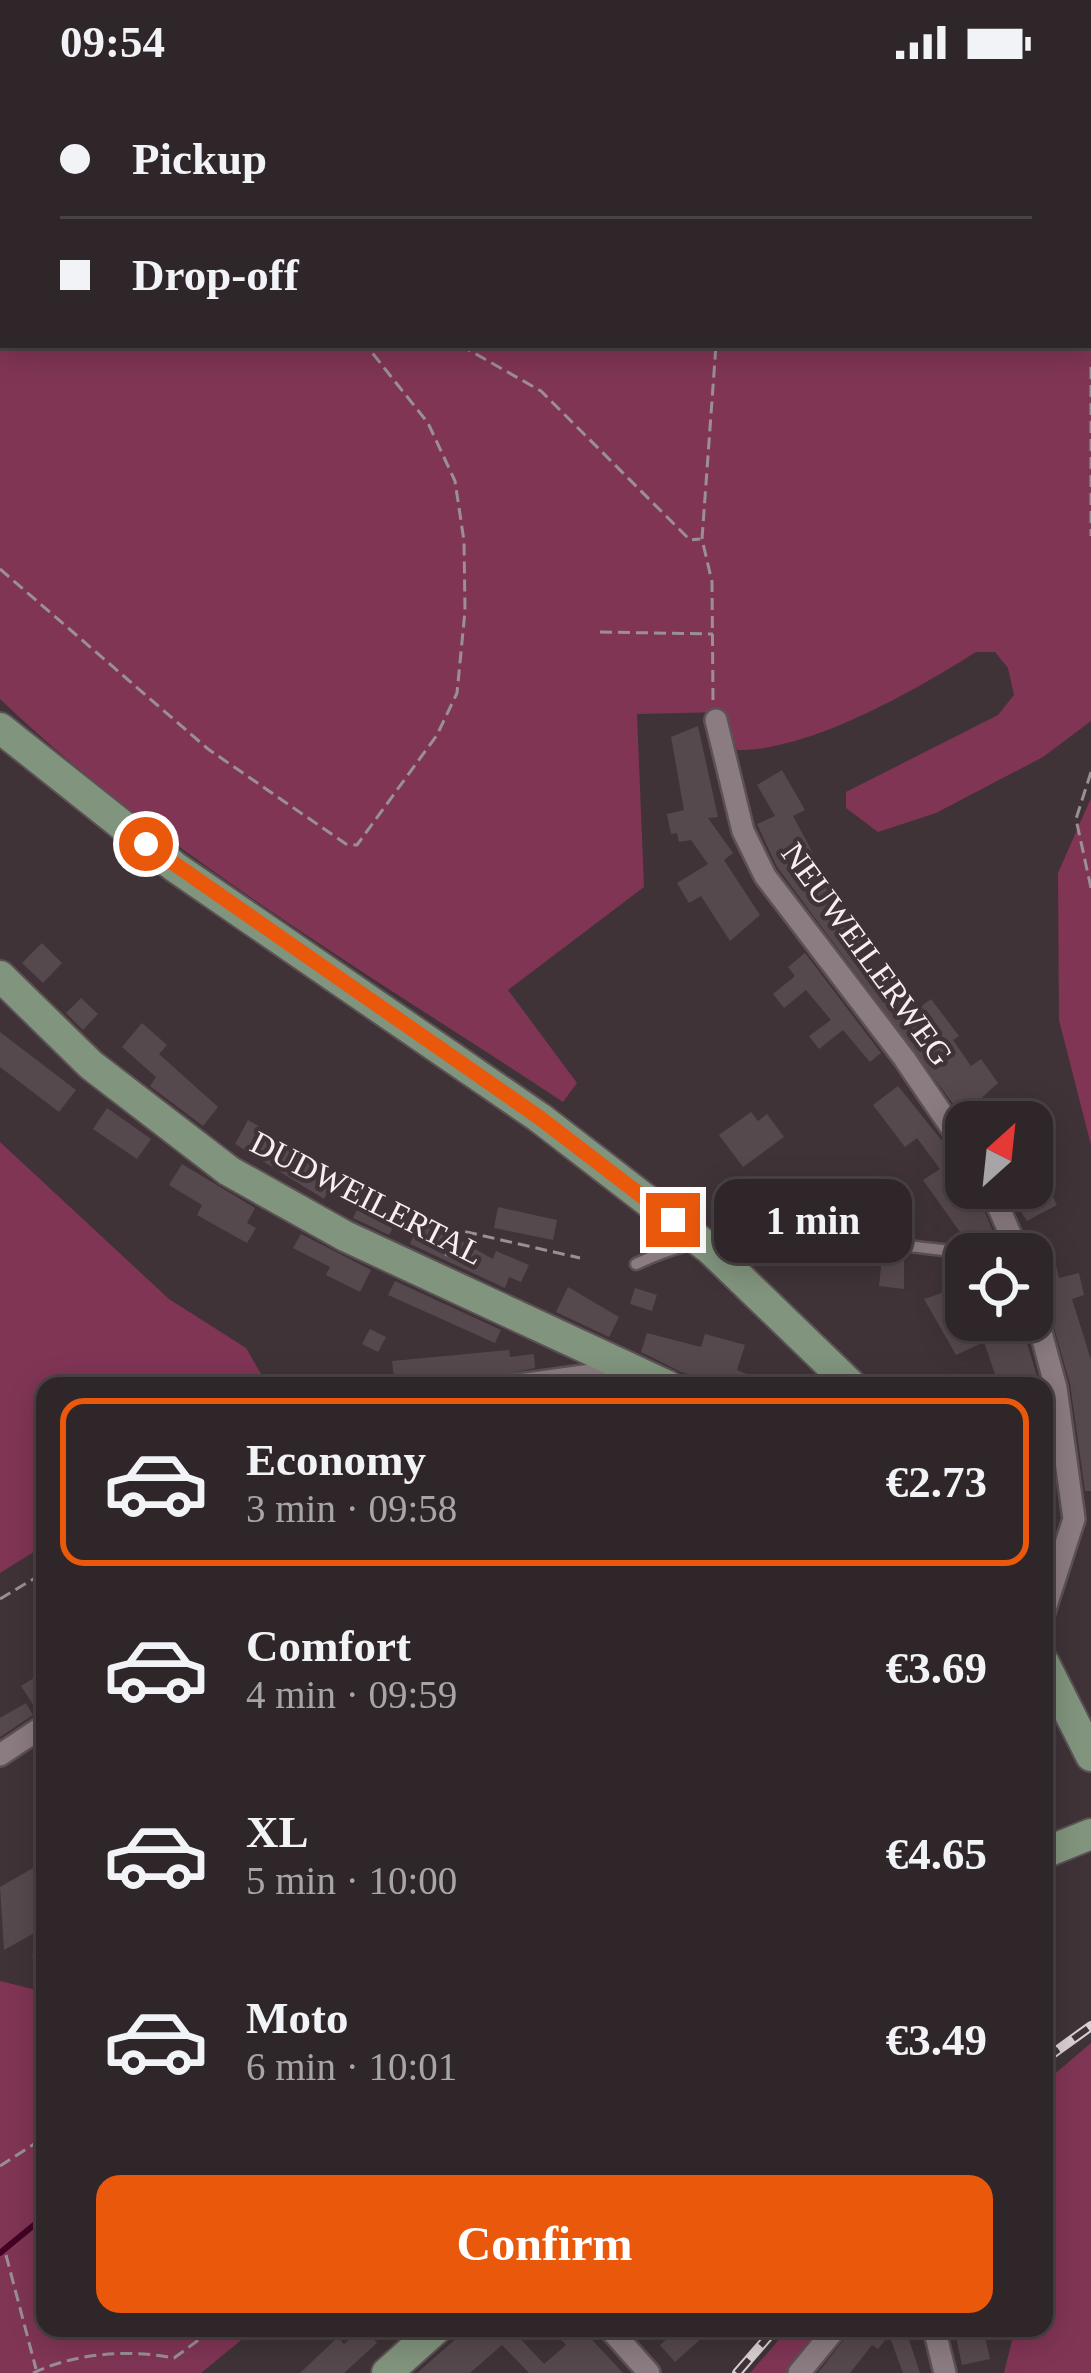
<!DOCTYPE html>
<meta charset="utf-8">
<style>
body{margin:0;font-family:Georgia,serif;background:#372e31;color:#f1f3f6;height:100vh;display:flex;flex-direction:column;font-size:45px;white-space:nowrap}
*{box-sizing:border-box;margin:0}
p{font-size:39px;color:#a7a5a8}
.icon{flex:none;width:66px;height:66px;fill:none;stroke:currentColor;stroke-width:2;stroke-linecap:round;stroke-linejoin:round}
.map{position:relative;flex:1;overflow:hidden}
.side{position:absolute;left:36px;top:1293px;width:1017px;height:960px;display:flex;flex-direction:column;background:#2f2629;border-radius:24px;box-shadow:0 6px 30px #0003,0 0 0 3px #4a4346}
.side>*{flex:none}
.guide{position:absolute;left:0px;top:0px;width:1092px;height:264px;box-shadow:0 6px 30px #0003,0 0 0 3px #4a4346;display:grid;align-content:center;height:264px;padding:0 60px;background:#2f2629}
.needle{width:78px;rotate:27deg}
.buttons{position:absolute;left:945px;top:1017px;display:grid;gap:24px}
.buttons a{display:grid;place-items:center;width:108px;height:108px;border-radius:24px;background:#2f2629;box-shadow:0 6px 30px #0003,0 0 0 3px #4a4346;font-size:60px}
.end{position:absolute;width:54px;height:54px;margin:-27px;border:15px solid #ea580c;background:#fff;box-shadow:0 0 0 6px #fff}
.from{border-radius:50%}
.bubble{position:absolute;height:84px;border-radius:24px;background:#2f2629;box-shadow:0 6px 30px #0003,0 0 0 3px #4a4346;font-size:39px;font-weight:700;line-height:84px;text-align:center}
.guide b{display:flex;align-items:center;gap:42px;height:114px;font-size:45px}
.guide b+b{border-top:3px solid #4a4346}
.guide i{width:30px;height:30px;background:#f1f3f6}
ul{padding:21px 0 0;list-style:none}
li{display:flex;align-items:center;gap:36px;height:168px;margin:0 24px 18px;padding:0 36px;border:6px solid transparent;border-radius:24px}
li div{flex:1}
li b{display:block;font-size:45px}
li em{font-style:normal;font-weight:700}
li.active{border-color:#ea580c}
li>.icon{width:108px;height:108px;stroke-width:1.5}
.action{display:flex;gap:24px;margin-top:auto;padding:24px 60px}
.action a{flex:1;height:138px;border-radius:24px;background:#ea580c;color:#fff;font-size:48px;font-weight:700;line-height:138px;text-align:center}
.status{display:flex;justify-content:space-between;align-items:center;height:84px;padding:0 60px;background:#2f2629;direction:ltr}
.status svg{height:33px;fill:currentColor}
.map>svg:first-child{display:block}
.green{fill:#803555;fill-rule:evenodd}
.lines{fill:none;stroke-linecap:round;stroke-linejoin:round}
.stream{stroke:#420324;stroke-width:6}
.building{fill:#56494d}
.lane-casing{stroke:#5c5155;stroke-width:15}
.street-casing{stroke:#5c5155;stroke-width:26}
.secondary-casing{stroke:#5c5155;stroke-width:34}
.path{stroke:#9a9094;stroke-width:3;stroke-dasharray:12 6;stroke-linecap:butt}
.lane{stroke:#8b7c81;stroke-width:10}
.street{stroke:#8b7c81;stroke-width:21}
.secondary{stroke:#81947d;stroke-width:30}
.rail-casing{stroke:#d9d0d3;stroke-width:10}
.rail{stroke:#3f3337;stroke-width:6;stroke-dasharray:18;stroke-linecap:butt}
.secondary-bridge-casing{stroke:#5c5155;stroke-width:34;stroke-linecap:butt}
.secondary-bridge{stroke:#81947d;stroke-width:30}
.route{stroke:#ea580c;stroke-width:15}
.labels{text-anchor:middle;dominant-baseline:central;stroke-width:9;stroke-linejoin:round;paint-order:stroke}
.street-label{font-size:33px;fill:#f6eef1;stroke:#3f3337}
</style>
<div class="status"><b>09:54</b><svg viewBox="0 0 49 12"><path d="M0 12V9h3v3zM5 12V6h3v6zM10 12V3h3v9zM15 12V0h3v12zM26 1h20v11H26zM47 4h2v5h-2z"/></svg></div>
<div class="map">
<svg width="1091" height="2289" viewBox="0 0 1091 2289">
<rect width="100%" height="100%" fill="#3f3337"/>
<g class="green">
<path d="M0 0H1091V637L1043 673 936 729 878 748 846 724V708L998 631 1014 611 1008 584 995 568H976C914 607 810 667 737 666L724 628 637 630 644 803 508 906 577 999 563 1018C379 896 158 767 0 615ZM3 3H1089V261H3Z"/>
<path d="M1091 714V1061L1059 936 1058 789Z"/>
<path d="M0 1058 169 1215 246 1264 268 1302H45V1461L0 1489Z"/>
<path d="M0 1897 45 1908V2244H256L201 2289H0Z"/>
<path d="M1091 1959V2289H1004L1015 2244H1044V1999Z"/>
<path d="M789 2244H822L786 2289H750Z"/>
</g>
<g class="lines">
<path class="stream" d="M0 2169 45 2132"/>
</g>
<g class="building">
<path d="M698 642 718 733 708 734 733 769 724 776 760 831 730 857 701 812 689 819 677 799 708 780 691 756 679 758 677 749 671 750 667 730 684 726 671 653Z"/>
<path d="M782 686 805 726 793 732 817 777 807 782 861 847 868 860 859 866 879 898 884 894 915 927 931 915 959 952 953 956 971 982 981 975 998 999 962 1032 777 783 757 740 775 732 757 701Z"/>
<path d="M42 859 62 879 43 899 22 879Z"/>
<path d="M805 869 881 969 870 978 843 946 819 965 809 952 831 936 806 906 784 924 773 910 795 892 788 883Z"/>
<path d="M81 914 98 930 83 946 66 929Z"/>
<path d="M142 939 167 961 159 970 218 1023 203 1042 150 1002 156 993 122 963Z"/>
<path d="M0 948 76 1006 59 1028 0 983Z"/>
<path d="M898 1002 959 1078 966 1104H975L994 1150 978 1159 967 1158 923 1096 940 1085 917 1054 905 1063 873 1021Z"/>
<path d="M107 1024 151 1055 137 1075 93 1045Z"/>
<path d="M751 1028 758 1037 767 1030 784 1053 743 1083 719 1051Z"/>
<path d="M248 1036 338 1089 324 1115 235 1060Z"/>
<path d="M182 1080 255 1124 247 1139 256 1144 247 1159 197 1131 202 1121 169 1101Z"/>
<path d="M1042 1092 1057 1121 1027 1137 1006 1104H1032Z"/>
<path d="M764 1094H813L833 1126 764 1129Z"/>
<path d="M856 1107 884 1117 880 1149 851 1145 853 1133 836 1131 839 1114 855 1116Z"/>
<path d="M361 1118 397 1136 389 1151 353 1134Z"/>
<path d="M498 1123 557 1136 553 1156 494 1144Z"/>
<path d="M421 1135 493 1175 496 1167 529 1181 521 1198 509 1193 505 1204 410 1160Z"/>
<path d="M301 1150 371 1186 360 1208 326 1191 330 1183 293 1164Z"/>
<path d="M1053 1168 1059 1194 1079 1189 1084 1211 1072 1215 1091 1276V1407H1085L1070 1300 1034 1173Z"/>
<path d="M882 1174 904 1176V1205L879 1202Z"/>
<path d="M395 1197 501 1246 495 1259 388 1211Z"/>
<path d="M966 1201V1236H1020L1040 1302H999L984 1258 956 1271 924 1215Z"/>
<path d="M568 1203 619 1233 609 1253 556 1228Z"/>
<path d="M635 1204 657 1211 652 1227 630 1220Z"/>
<path d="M370 1245 386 1253 378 1268 362 1260Z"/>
<path d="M647 1249 701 1263 705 1250 745 1261 737 1286 776 1302H729L681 1288 641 1268Z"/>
<path d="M509 1266 510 1273 534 1270 535 1284 479 1296 395 1302 392 1277Z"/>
<path d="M45 1587V1626L38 1628 21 1602Z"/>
<path d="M26 1619 33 1631 0 1653V1634Z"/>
<path d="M45 1777V1843L4 1866 0 1803Z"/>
<path d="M363 2244 377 2259 344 2289H300L338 2253 344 2260Z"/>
<path d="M468 2244H521L515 2249 544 2280 566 2261 550 2244H581L623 2289H529L502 2261 470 2289H417Z"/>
<path d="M680 2244H713L675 2278 660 2261Z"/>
<path d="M853 2244H905L920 2289H903L889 2251 878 2265 872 2261 850 2289H818Z"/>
<path d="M954 2244H983L990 2275 962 2281Z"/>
</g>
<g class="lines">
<defs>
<g id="lane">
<path d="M636 1180C751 1124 866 1163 988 1170"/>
<path d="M40 1873 45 1875"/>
</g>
<g id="street">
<path d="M716 636 743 747 765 792 904 974 966 1065"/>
<path d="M990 1104 1019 1170"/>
<path d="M1032 1215 1056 1304 1074 1435 1044 1528"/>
<path d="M512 1302 591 1291 612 1277"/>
<path d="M0 1671 45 1641"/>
<path d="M609 2244 649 2289"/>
<path d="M934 2244 945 2289"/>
<path d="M799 2289 836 2244"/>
</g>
<g id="secondary">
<path d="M0 644 175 783 540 1034"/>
<path d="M0 892 91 981 229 1087 345 1152 668 1302"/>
<path d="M1044 1579 1091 1672"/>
<path d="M1044 1769 1091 1750"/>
<path d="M387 2289 437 2244"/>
</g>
</defs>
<use href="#lane" class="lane-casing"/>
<use href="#street" class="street-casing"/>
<use href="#secondary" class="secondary-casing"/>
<g class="path">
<path d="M724 0 725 3"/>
<path d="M47 3 48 0"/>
<path d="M0 125 3 126"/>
<path d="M460 261 541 307 690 456 700 455"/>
<path d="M1091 283V452"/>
<path d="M0 485 208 665 346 760 357 761 437 651 457 609 465 527 464 457 455 397 428 339 366 261"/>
<path d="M600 548 713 550"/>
<path d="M713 616 712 498 702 455 716 261"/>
<path d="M1091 688 1076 735 1091 804"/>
<path d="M446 1172 458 1146 580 1174"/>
<path d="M0 1515 45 1488"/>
<path d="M0 2082 45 2053"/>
<path d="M6 2171 36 2285"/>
<path d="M33 2289C76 2269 128 2265 174 2274L215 2244"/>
</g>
<use href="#lane" class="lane"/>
<use href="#street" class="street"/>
<use href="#secondary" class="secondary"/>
<defs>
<g id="rail">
<path d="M1044 1976 1091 1942"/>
<path d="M737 2289 776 2244"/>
</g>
</defs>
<use href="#rail" class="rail-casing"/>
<use href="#rail" class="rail"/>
<defs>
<path id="secondary-bridge" d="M540 1034 710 1165 852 1302"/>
</defs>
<use href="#secondary-bridge" class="secondary-bridge-casing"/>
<use href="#secondary-bridge" class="secondary-bridge"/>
</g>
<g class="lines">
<path class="route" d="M146 760 540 1034 673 1136"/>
</g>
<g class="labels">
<g class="street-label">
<text transform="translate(867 870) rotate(54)">NEUWEILERWEG</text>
<text transform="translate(367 1114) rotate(27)">DUDWEILERTAL</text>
</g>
</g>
</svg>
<div class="buttons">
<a><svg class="needle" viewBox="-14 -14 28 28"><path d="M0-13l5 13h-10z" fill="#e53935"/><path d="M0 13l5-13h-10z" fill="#a7a5a8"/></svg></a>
<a><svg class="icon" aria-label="locate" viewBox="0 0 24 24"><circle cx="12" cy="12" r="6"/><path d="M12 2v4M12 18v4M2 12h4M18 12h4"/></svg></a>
</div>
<i class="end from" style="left:146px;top:760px"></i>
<i class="end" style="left:673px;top:1136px"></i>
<div class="bubble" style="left:714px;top:1095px;width:198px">1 min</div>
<div class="guide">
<b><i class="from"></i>Pickup</b>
<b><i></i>Drop-off</b>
</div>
<section class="side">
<ul>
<li class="active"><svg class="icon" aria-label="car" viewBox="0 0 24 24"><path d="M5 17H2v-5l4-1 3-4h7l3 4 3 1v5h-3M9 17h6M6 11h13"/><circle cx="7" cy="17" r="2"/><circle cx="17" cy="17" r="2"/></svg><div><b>Economy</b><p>3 min · 09:58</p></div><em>€2.73</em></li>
<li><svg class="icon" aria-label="car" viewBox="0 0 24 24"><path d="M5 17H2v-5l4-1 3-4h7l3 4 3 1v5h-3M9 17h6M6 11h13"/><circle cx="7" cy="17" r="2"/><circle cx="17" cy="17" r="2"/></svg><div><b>Comfort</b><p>4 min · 09:59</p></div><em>€3.69</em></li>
<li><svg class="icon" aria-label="car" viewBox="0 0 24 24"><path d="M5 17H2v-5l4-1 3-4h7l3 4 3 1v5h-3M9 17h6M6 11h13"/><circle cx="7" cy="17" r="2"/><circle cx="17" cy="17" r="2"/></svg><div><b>XL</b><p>5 min · 10:00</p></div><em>€4.65</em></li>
<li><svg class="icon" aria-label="car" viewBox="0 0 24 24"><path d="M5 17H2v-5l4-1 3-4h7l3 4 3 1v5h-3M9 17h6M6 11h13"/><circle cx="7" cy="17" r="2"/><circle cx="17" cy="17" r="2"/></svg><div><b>Moto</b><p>6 min · 10:01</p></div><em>€3.49</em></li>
</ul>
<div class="action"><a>Confirm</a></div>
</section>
</div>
